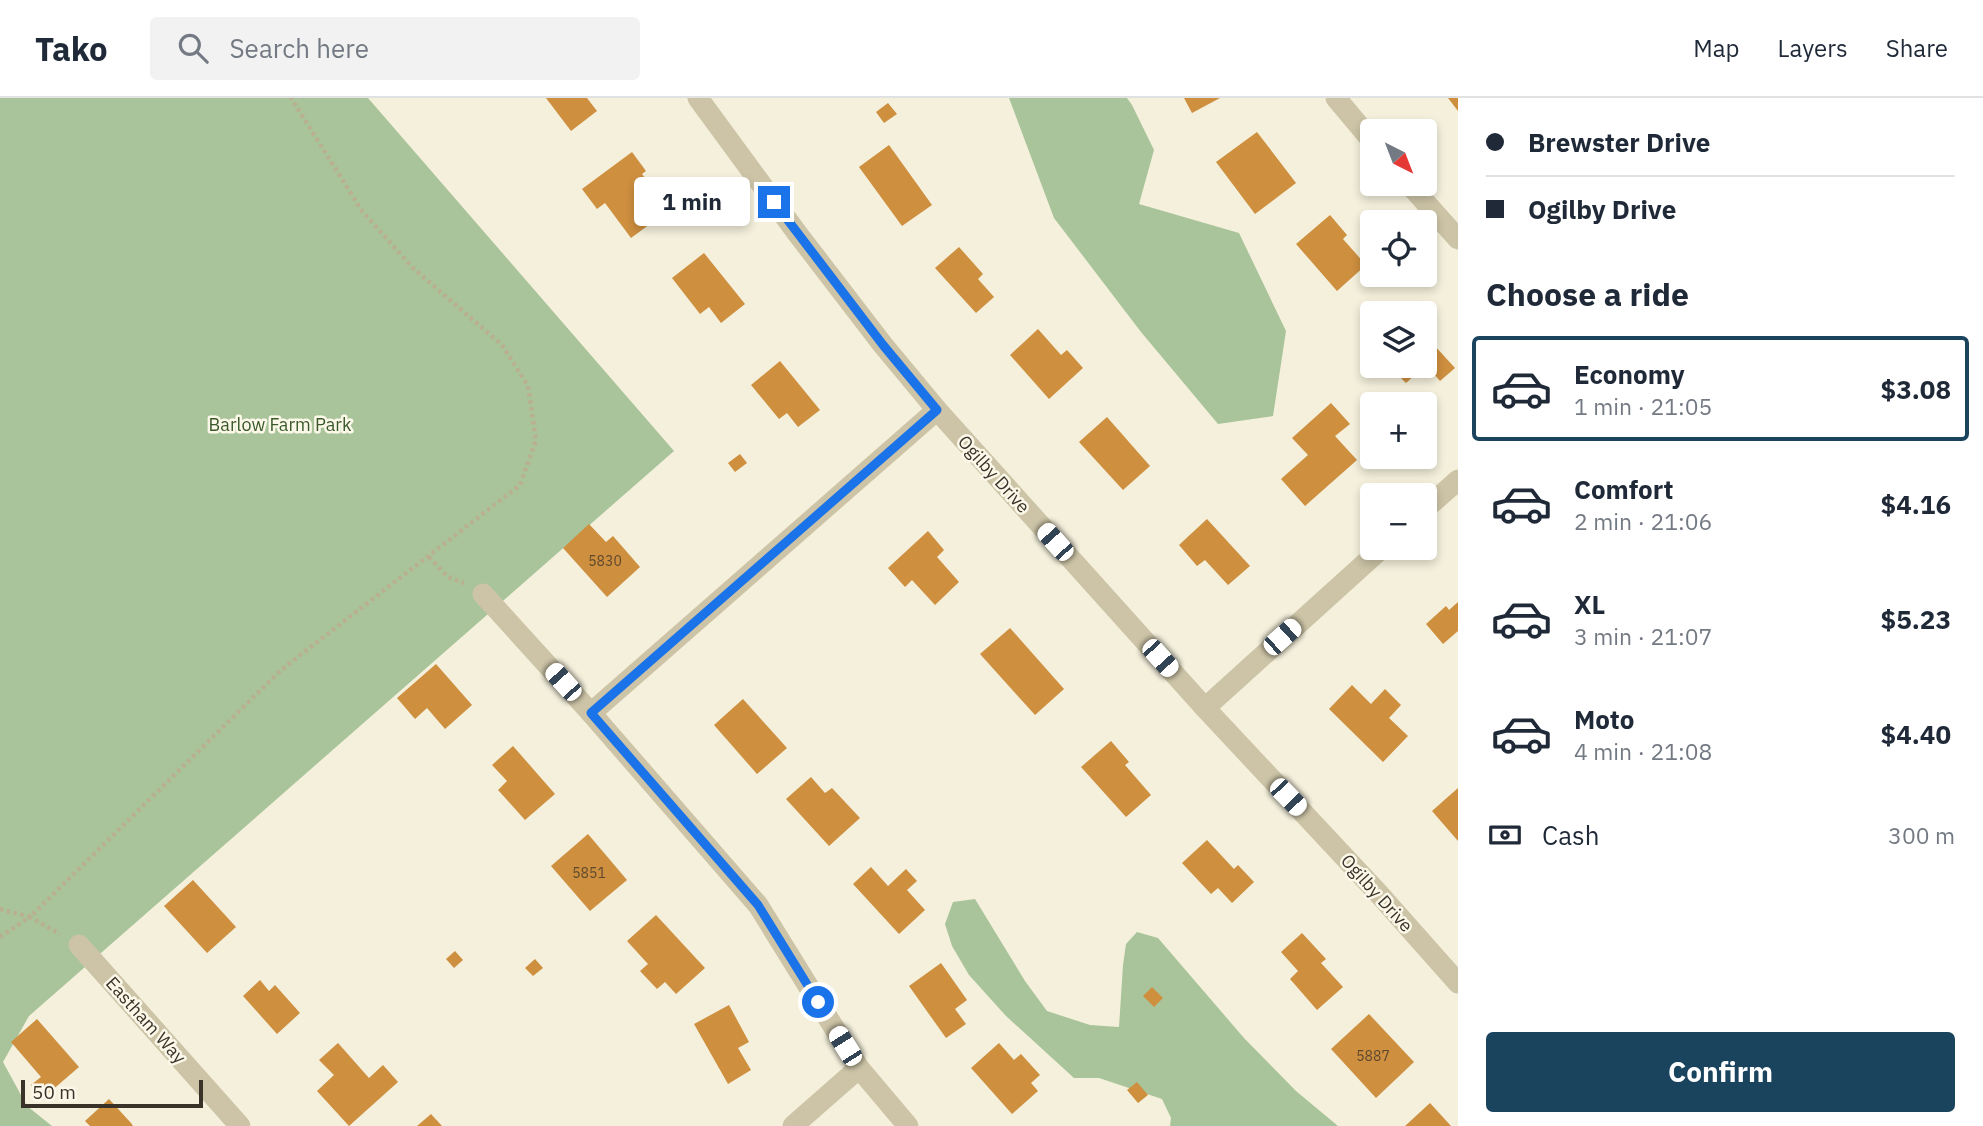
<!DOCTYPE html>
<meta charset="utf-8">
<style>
body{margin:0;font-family:"IBM Plex Sans",sans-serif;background:#f2f2f3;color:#1f2937;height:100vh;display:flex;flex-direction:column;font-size:26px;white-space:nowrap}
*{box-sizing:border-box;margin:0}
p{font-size:23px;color:#747a83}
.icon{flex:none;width:38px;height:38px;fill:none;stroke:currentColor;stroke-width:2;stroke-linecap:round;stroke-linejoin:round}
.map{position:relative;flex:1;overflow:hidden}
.side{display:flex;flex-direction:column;background:#fff;width:525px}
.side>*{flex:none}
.hud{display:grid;align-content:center;height:154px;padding:0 28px;background:#fff}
.needle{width:46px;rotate:138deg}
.buttons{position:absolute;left:1360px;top:21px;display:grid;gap:14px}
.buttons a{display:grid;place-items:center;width:77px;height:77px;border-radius:7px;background:#fff;box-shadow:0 4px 10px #0003;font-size:35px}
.scale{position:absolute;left:21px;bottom:18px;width:182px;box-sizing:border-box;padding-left:7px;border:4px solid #393228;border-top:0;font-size:19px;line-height:24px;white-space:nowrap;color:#393228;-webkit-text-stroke:5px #fbf8e9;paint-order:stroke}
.end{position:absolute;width:32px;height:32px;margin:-16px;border:9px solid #1a73e8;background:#fff;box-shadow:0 0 0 4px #fff}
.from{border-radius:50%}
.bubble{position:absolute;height:49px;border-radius:7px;background:#fff;box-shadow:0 4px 10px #0003;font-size:23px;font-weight:700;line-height:49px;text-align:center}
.car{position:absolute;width:21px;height:42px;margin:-21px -10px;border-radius:9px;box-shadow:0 0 5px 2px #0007;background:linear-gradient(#fff 24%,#345 0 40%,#fff 0 76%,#345 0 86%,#fff 0)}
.hud b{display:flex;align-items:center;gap:24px;height:66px;font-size:26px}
.hud b+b{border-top:2px solid #e0e1e3}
.hud i{width:18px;height:18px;background:#1f2937}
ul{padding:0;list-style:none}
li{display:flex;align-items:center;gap:21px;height:105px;margin:0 14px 10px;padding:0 14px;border:4px solid transparent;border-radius:7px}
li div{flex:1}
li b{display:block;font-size:26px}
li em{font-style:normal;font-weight:700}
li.selected{border-color:#1a435d}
li>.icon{width:63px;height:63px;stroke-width:1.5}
h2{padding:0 28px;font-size:32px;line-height:84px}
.pay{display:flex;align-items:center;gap:18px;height:77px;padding:0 28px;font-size:26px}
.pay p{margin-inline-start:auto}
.cta{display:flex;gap:14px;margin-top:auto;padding:14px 28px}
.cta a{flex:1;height:80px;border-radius:7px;background:#1a435d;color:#fff;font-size:28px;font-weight:700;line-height:80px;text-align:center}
header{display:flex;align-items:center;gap:42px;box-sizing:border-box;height:98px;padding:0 35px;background:#fff;border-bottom:2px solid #e0e1e3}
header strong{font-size:33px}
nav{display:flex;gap:38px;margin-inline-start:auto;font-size:24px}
.search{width:490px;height:63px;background:#f2f2f3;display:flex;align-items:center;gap:18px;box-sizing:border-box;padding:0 24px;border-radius:7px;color:#747a83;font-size:26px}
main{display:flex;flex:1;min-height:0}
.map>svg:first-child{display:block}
.green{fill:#a9c49a}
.building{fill:#ce8f3f}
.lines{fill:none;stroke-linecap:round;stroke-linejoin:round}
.path{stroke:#b9af91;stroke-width:4.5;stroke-dasharray:3.5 3.5;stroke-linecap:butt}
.street{stroke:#cdc4a7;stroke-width:21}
.route{stroke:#1a73e8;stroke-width:9}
.labels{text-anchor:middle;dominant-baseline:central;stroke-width:5;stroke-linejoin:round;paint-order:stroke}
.number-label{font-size:14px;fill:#5e492e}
.park-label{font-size:18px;fill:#39592a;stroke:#fbf8e9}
.street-label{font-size:18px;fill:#393228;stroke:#fbf8e9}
</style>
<header>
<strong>Tako</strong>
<div class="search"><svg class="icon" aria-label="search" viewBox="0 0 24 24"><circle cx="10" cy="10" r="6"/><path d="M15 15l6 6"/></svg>Search here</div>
<nav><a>Map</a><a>Layers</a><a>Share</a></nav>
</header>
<main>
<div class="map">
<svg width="1458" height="1028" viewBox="0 0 1458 1028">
<rect width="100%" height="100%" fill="#f4f0dc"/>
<g class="green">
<path d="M0 0H368L674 353 29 918 3 964 27 1008 52 1028H0Z"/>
<path d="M1009 0H1127L1132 7 1154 52 1139 106 1239 135 1286 233 1273 318 1218 326 1141 234 1054 120Z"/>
<path d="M975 801 1025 883 1047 913 1090 927 1119 929 1123 867 1126 846 1137 834 1158 840 1244 940 1296 993 1338 1028H1170L1171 1020 1162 1001 1099 980H1074L1006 918 969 877 952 848 945 826 953 804Z"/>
</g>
<g class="building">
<path d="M546 0H587L597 13 571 33Z"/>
<path d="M1184 0H1220L1192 15Z"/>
<path d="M1448 0H1458V13Z"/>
<path d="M888 5 897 16 884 25 876 14Z"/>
<path d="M1257 34 1296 85 1255 116 1216 64Z"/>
<path d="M889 47 932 107 902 128 859 69Z"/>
<path d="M632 54 646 73 642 76 669 112 631 140 605 105 597 111 582 91Z"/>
<path d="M1330 117 1347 137 1343 141 1366 167 1337 193 1296 146Z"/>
<path d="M959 149 983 176 978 181 994 199 976 215 935 170Z"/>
<path d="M704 155 745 206 721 225 709 209 700 216 672 180Z"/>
<path d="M1038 231 1061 257 1067 252 1083 270 1049 301 1010 257Z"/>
<path d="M1424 236 1455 270 1440 283 1426 267 1406 285 1395 274 1402 268H1424Z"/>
<path d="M780 263 820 312 798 329 787 315 779 321 751 287Z"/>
<path d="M1331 305 1350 326 1335 338 1357 362 1305 408 1281 381 1308 357 1292 340Z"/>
<path d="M1107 319 1150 368 1123 392 1079 344Z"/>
<path d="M740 356 747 365 735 374 728 365Z"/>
<path d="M1207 421 1250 468 1228 487 1205 462 1197 468 1179 447Z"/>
<path d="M589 426 606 444 613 438 640 469 607 499 563 450Z"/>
<path d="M928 433 944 452 937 459 959 484 935 507 912 482 905 489 888 470Z"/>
<path d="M1458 504V533L1443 546 1426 526 1446 508 1449 512Z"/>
<path d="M1010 530 1064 591 1035 617 980 556Z"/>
<path d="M436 566 472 607 445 631 427 610 415 621 397 600Z"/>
<path d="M1352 587 1371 606 1385 591 1401 607 1389 620 1408 638 1383 664 1329 611Z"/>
<path d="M743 601 787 650 757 676 714 627Z"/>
<path d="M1111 643 1129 664 1125 667 1151 697 1126 719 1081 669Z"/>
<path d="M513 648 555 696 525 722 498 692 507 683 492 667Z"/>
<path d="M811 679 825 695 832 690 860 720 829 748 786 701Z"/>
<path d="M1458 690V743L1432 713Z"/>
<path d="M588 736 627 782 590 813 551 768Z"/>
<path d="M1207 742 1234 771 1238 767 1254 784 1232 805 1218 790 1211 796 1182 765Z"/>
<path d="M871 769 888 788 906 771 917 783 907 792 925 812 899 836 853 786Z"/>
<path d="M193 782 236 829 207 855 164 808Z"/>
<path d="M656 817 705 870 676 896 665 884 657 891 640 873 648 866 627 843Z"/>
<path d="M1302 835 1326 861 1321 865 1343 889 1317 912 1290 881 1298 873 1281 854Z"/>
<path d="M455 853 463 862 454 870 446 861Z"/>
<path d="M535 861 543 870 533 878 525 870Z"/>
<path d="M941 865 967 902 955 911 966 926 946 940 909 888Z"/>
<path d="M260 882 269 893 275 887 300 915 277 936 243 898Z"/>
<path d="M1152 889 1163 900 1154 909 1143 898Z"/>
<path d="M729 907 749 944 738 950 751 972 728 986 694 926Z"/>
<path d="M1369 916 1414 964 1376 1000 1331 951Z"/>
<path d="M37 921 79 969 43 1000 31 987 41 979 11 944Z"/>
<path d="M338 945 369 980 383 967 398 984 349 1028 317 993 334 977 319 962Z"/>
<path d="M999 945 1014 962 1021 956 1040 977 1031 985 1038 993 1012 1016 971 970Z"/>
<path d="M1137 984 1148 997 1138 1005 1127 992Z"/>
<path d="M109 1001 131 1025 133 1028H90L85 1023Z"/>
<path d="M1430 1005 1451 1028H1405Z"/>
<path d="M431 1016 442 1028H417Z"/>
</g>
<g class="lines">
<g class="path">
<path d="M429 459 448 479 464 485"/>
<path d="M0 811 30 819 281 572 520 387 536 342 528 288 502 247 413 170 362 113 291 0"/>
<path d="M0 839 30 819 60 836"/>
</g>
<g class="street">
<path d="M698 0 797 135 883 247 937 312 1205 610 1379 796 1458 885"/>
<path d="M1336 0 1372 43"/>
<path d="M1409 86 1458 141"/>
<path d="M1424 412 1458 382"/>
<path d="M483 496 591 615 758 807 859 970 908 1028"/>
<path d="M1205 610 1382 450"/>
<path d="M591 615 937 312"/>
<path d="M79 847 240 1028"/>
<path d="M793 1028 859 970"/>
</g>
</g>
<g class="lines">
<path class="route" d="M774 104 883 247 937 312 591 615 758 807 818 904"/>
</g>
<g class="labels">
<g class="number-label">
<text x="605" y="463">5830</text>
<text x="589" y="775">5851</text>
<text x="1373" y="958">5887</text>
</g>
<g class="park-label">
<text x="280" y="326">Barlow Farm Park</text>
</g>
<g class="street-label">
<text transform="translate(994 376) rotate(48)">Ogilby Drive</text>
<text transform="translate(1377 795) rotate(48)">Ogilby Drive</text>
<text transform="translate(146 922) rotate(48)">Eastham Way</text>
</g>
</g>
</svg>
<div class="buttons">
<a><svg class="needle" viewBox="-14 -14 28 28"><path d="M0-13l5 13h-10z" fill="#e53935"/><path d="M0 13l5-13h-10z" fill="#747a83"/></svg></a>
<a><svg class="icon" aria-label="locate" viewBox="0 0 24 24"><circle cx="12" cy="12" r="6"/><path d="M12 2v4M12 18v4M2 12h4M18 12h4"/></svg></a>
<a><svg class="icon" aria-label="layers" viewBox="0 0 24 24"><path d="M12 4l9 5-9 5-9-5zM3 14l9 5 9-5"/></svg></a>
<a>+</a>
<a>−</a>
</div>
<div class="scale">50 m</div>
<i class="end from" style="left:818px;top:904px"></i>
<i class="end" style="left:774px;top:104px"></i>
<div class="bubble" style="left:634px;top:79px;width:116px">1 min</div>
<i class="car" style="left:1055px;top:444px;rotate:318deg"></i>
<i class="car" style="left:1282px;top:539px;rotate:48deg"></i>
<i class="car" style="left:1160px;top:560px;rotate:138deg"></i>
<i class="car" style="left:563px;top:584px;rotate:318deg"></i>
<i class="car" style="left:1288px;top:699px;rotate:136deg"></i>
<i class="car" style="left:845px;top:948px;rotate:328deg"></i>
</div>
<section class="side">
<div class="hud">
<b><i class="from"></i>Brewster Drive</b>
<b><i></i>Ogilby Drive</b>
</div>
<h2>Choose a ride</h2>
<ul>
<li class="selected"><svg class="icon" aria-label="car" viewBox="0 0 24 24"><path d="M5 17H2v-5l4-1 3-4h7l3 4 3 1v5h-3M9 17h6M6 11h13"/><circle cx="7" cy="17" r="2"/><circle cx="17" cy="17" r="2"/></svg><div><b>Economy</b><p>1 min · 21:05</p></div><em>$3.08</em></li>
<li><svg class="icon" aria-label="car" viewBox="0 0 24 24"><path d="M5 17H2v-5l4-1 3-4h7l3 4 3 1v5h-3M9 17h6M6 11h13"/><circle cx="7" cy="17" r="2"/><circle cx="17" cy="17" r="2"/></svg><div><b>Comfort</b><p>2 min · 21:06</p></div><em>$4.16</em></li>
<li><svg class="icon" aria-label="car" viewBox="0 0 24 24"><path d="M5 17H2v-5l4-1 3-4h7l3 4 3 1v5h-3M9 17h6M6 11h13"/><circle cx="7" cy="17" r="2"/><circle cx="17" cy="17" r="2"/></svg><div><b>XL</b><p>3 min · 21:07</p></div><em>$5.23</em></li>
<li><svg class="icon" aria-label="car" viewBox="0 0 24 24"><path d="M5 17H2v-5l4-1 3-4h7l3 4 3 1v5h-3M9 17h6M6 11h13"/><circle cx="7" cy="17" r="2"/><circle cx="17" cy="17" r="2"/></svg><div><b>Moto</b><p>4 min · 21:08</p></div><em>$4.40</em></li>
</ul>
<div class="pay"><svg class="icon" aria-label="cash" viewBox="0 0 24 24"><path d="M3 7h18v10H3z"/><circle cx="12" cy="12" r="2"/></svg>Cash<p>300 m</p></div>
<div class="cta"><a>Confirm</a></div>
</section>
</main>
